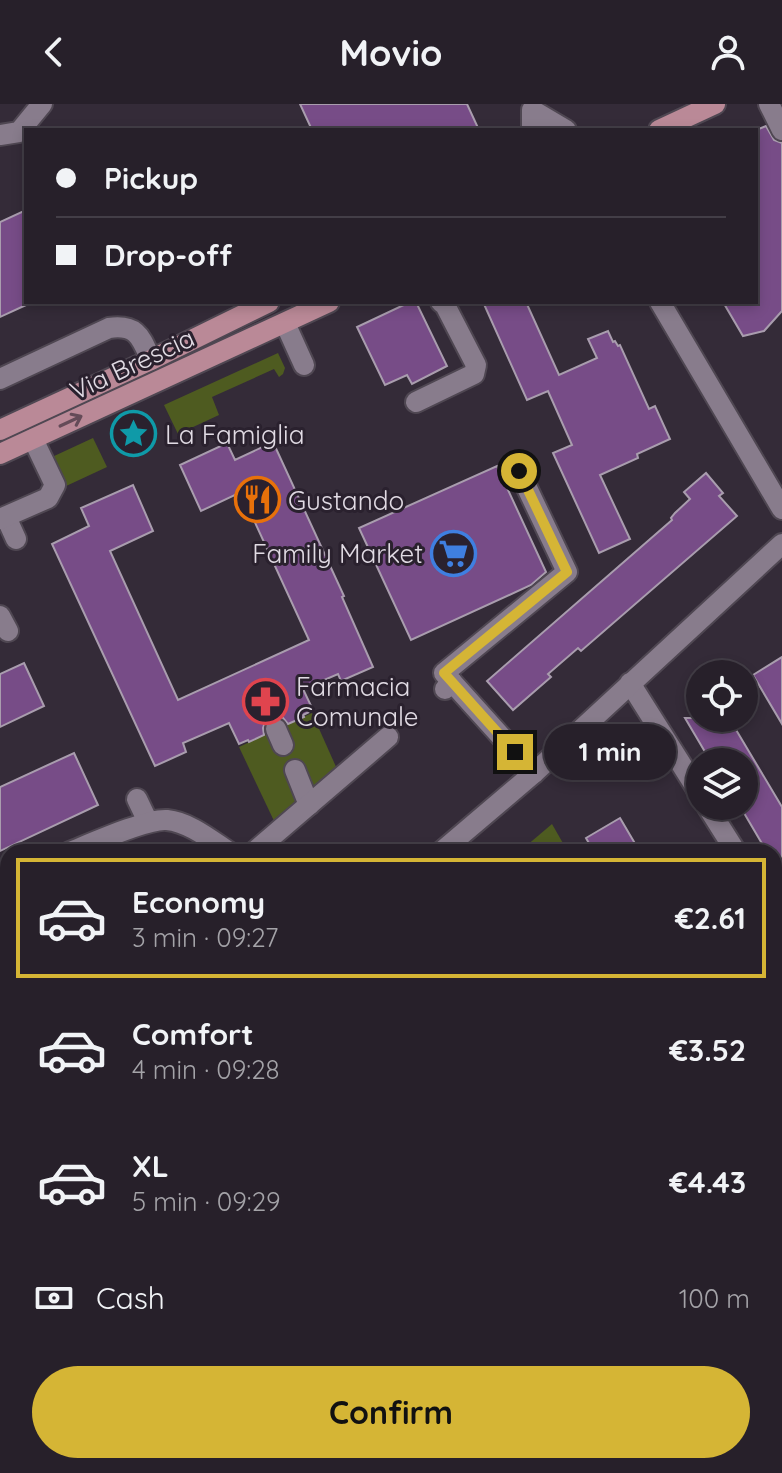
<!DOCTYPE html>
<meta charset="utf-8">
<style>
body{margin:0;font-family:Quicksand,sans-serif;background:#332d36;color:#f1f3f6;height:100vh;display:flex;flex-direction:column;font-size:30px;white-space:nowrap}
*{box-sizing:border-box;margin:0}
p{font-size:26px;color:#a4a3a8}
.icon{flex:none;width:44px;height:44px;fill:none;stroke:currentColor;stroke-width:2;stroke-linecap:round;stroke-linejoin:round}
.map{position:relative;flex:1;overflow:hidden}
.side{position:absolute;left:0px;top:740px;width:782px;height:630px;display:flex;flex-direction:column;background:#27202a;border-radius:24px 24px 0 0;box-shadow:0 4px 12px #0003,0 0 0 2px #433e47}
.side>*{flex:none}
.guide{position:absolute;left:24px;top:24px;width:734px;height:176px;border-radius:0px;box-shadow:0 4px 12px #0003,0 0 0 2px #433e47;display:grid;align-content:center;height:176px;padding:0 32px;background:#27202a}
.buttons{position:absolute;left:686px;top:556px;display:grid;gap:16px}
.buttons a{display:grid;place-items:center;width:72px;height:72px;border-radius:50%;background:#27202a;box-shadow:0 4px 12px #0003,0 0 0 2px #433e47;font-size:40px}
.end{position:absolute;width:36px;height:36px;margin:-18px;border:10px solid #d5b535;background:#111;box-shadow:0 0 0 4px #111}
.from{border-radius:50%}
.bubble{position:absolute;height:56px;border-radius:28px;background:#27202a;box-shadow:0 4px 12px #0003,0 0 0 2px #433e47;font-size:26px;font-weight:700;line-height:56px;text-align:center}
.guide b{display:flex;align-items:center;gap:28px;height:76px;font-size:30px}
.guide b+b{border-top:2px solid #433e47}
.guide i{width:20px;height:20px;background:#f1f3f6}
ul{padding:14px 0 0;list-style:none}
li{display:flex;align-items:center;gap:24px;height:120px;margin:0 16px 12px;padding:0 16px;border:4px solid transparent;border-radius:0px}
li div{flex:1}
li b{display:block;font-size:30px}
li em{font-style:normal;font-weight:700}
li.current{border-color:#d5b535}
li>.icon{width:72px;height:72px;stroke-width:1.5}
.pay{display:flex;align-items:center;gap:20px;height:88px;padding:0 32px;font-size:30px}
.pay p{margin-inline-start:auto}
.button{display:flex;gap:16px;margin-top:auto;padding:16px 32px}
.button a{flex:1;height:92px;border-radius:48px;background:#d5b535;color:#111;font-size:32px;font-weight:700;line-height:92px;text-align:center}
header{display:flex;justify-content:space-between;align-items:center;height:104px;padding:0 32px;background:#27202a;font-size:36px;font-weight:700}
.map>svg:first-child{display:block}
.green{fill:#4e5b20}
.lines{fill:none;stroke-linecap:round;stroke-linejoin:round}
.stream{stroke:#001e24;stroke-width:8}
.canal{stroke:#001e24;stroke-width:26}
.building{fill:#774c87;stroke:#a99dae;stroke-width:2}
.minor-casing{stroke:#4f4752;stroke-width:24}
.major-casing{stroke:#4f4752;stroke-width:24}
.minor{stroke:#887c8c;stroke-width:20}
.major{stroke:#ba8997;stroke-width:20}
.oneway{stroke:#644b58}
.route{stroke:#d5b535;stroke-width:10}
.labels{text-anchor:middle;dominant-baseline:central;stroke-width:6;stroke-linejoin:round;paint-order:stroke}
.street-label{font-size:26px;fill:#e1dbe4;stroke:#2a212e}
.poi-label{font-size:26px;fill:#e1dbe4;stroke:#2a212e;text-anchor:start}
</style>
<header><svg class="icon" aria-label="back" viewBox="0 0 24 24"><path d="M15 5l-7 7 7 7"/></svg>Movio<svg class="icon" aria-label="person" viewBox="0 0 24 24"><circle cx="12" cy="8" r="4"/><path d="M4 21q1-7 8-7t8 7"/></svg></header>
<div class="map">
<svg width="782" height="1369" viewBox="0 0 782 1369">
<rect width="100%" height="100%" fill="#342b38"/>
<g class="green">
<path d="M278 249 285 264 283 270 279 273 274 265 212 293 219 311 178 330 164 301Z"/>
<path d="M145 310 157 336 125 351 113 325Z"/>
<path d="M93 334 107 363 64 383 52 353Z"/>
<path d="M312 609 337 665 275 719 239 643Z"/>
<path d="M552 720 568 748H519Z"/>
<path d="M782 1119V1295L775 1298 782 1333V1369H68L71 1362H774V1120L776 1122Z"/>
</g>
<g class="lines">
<g class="stream">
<path d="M774 1329 782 1326"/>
<path d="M700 1369 712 1362"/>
</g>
<path class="canal" d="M774 1124 782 1125"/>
</g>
<g class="building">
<path d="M300 0H467L479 26H312Z"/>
<path d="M766 22 774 36 782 39V207L764 227 743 232 723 198H756V26Z"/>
<path d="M26 106V201L0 213V118Z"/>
<path d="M410 198H416L447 262 412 280 407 271 385 281 357 223Z"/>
<path d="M483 198H526L559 271 597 254 588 235 608 227 613 238 615 237 618 242 620 241 649 305 655 302 670 335 637 350 638 354 600 371 630 435 599 449 553 349 572 341 548 287 527 296Z"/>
<path d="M273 338 344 492 342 493 373 563 341 577 338 570 303 585 313 606 303 611 304 613 288 620 283 614 272 613 265 618 263 624 264 631 249 638 248 636 239 640 229 619 183 639 186 648 155 662 52 440 89 422 81 404 133 381 153 427 110 447 178 596 309 536 241 388 201 407 180 361 227 339 235 356Z"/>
<path d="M497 362 546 468 531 481 411 536 359 424Z"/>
<path d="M706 369 723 389 719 392 737 412 581 547 578 544 548 570 551 573 513 606 487 577 672 416 671 414 675 409 690 395 684 388Z"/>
<path d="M782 553V620L753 571Z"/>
<path d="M24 559 44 602 0 623V570Z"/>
<path d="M685 614H729L782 703V774L774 761V748H767L744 709V658H711Z"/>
<path d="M74 649 98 701 0 747V683Z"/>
<path d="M620 714 640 748H594L586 734Z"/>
</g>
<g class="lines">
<defs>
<g id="minor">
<path d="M769 0 782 26"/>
<path d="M532 26V6L566 26"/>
<path d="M0 31 19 28 42 0"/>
<path d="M660 198 782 405"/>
<path d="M285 219 304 261"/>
<path d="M0 275 109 224C138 220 141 234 151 256"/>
<path d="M416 298 474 270 476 261 445 201 441 198"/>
<path d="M6 413 16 435"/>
<path d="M0 415 48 394 55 381 33 335"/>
<path d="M0 512 8 527"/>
<path d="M452 578 444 569 567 468 519 367"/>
<path d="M630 579 700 690"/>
<path d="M445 585 452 578 534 669"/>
<path d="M276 625 283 641"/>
<path d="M295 666 309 701"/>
<path d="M137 695 148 718"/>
<path d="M707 702 736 748"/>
<path d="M70 748C90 740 148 714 167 716 189 718 211 736 229 748"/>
<path d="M254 748 388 633"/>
<path d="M441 748 534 669 782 440"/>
<path d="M0 775 8 772"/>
<path d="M774 809 782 822"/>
<path d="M0 1113 8 1107"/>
</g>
<g id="major">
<path d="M659 26 715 0"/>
<path d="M0 326 151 256 269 198"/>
<path d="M0 350 329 198"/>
</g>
</defs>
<use href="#minor" class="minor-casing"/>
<use href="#major" class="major-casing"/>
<use href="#minor" class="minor"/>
<use href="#major" class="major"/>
</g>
<defs><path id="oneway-shaft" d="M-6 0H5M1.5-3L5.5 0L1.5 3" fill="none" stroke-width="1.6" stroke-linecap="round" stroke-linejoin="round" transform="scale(2)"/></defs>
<use class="oneway" href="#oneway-shaft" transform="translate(71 317) rotate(-25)"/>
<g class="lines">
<path class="route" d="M515 648 444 569 567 468 519 367"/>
</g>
<defs>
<symbol id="sight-ring" viewBox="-11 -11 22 22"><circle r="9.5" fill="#2a212e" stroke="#0f9aa8" stroke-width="1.5"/><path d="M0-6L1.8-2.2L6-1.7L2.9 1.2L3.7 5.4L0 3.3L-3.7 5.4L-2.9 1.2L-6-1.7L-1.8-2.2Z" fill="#0f9aa8"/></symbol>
<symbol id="restaurant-ring" viewBox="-11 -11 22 22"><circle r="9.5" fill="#2a212e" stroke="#e8710a" stroke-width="1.5"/><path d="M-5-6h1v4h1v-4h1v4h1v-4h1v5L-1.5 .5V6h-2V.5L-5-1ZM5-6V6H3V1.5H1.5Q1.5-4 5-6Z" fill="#e8710a"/></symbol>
<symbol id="supermarket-ring" viewBox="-11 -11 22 22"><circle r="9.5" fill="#2a212e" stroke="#3f7fe0" stroke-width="1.5"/><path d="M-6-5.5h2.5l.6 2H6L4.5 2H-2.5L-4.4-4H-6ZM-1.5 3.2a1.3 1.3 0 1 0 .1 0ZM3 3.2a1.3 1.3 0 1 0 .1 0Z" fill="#3f7fe0"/></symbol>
<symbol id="pharmacy-ring" viewBox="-11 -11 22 22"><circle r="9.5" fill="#2a212e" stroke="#e0444e" stroke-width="1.5"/><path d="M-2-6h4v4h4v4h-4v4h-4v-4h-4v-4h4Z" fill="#e0444e"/></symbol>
</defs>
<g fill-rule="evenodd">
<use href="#sight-ring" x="108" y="304" width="51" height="51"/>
<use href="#restaurant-ring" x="232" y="370" width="51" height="51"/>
<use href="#supermarket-ring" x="428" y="424" width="51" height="51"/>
<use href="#pharmacy-ring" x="240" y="572" width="51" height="51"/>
</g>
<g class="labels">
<g class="street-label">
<text transform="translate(132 260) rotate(-25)">Via Brescia</text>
</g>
<g class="poi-label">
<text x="165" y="330">La Famiglia</text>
<text x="288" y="396">Gustando</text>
<text x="423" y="449" text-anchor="end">Family Market</text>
<text x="296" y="582">Farmacia<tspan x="296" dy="30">Comunale</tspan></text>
</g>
</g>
</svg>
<div class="buttons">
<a><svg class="icon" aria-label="locate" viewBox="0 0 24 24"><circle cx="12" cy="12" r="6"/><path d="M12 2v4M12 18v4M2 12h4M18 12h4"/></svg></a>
<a><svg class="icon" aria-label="layers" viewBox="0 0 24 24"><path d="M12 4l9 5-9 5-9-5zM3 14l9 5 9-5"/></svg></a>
</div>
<i class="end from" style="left:519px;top:367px"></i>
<i class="end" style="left:515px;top:648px"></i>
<div class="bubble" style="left:544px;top:620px;width:132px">1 min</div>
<div class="guide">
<b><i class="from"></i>Pickup</b>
<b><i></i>Drop-off</b>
</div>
<section class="side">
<ul>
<li class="current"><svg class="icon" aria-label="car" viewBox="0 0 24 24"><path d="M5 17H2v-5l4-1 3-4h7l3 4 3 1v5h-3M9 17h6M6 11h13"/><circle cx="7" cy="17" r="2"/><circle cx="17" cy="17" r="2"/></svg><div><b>Economy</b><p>3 min · 09:27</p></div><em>€2.61</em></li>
<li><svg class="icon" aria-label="car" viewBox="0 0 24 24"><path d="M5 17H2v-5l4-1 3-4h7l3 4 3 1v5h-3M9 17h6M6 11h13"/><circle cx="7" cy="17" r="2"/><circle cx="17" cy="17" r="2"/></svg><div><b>Comfort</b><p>4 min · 09:28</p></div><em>€3.52</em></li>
<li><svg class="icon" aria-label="car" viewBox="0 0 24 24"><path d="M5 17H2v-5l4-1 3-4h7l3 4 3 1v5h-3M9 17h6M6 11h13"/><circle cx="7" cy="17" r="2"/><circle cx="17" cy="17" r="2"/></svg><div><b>XL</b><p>5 min · 09:29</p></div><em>€4.43</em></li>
</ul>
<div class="pay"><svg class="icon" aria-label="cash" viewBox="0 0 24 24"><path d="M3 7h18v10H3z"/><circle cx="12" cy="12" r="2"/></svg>Cash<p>100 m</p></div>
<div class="button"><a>Confirm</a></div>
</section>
</div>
